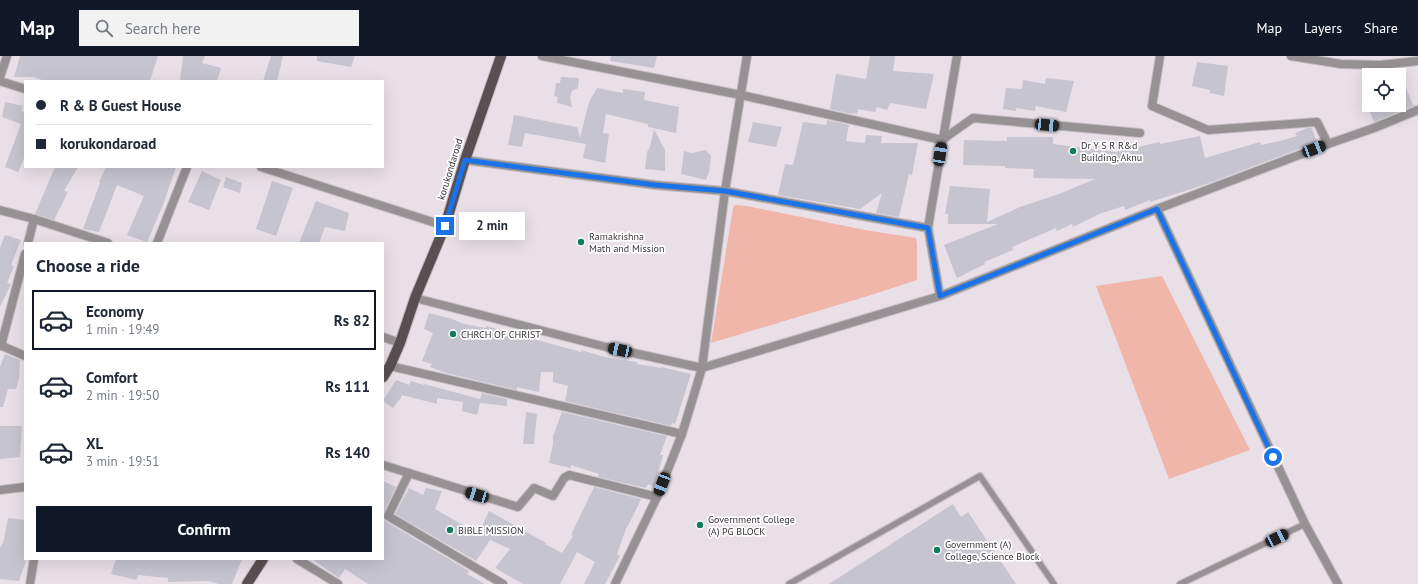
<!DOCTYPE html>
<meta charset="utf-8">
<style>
body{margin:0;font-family:"PT Sans",sans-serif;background:#f2f2f3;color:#1f2937;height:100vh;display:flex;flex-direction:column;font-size:15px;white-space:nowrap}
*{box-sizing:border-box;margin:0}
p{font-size:13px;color:#747a83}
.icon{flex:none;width:22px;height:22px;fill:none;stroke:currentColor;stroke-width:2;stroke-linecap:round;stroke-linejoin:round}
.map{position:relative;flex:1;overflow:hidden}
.sheet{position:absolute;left:24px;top:186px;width:360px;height:318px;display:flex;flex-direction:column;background:#fff;border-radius:0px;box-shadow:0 4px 16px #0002}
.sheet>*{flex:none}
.top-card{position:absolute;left:24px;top:24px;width:360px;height:88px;border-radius:0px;box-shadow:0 4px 16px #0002;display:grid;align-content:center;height:88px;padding:0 12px;background:#fff}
.tools{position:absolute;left:1362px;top:12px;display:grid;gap:8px}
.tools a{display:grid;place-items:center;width:44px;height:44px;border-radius:0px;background:#fff;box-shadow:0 4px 16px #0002;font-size:20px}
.end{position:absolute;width:18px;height:18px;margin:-9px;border:5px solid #1a73e8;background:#fff;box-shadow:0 0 0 2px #fff}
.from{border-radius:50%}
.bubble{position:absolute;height:28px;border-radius:0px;background:#fff;box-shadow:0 4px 16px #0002;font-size:13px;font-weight:600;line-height:28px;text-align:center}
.car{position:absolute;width:12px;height:24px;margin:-12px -6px;border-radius:5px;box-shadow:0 0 3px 1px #0007;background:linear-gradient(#222 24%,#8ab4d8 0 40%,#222 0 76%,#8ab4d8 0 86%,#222 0)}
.top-card b{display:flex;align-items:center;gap:14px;height:38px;font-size:15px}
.top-card b+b{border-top:1px solid #e0e1e3}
.top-card i{width:10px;height:10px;background:#1f2937}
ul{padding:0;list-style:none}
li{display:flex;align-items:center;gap:12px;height:60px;margin:0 8px 6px;padding:0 4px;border:2px solid transparent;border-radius:0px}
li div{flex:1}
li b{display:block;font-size:15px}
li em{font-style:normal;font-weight:600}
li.active{border-color:#111827}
li>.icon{width:36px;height:36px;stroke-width:1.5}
h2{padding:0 12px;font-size:18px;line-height:48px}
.cta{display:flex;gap:8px;margin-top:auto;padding:8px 12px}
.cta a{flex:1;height:46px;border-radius:0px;background:#111827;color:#fff;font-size:16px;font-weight:600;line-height:46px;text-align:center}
header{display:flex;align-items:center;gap:24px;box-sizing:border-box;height:56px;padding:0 20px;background:#111827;color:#fff}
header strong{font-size:19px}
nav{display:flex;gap:22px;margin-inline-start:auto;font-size:14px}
.search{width:280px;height:36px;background:#f2f2f3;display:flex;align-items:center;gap:10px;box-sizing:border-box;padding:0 14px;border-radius:0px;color:#747a83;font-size:15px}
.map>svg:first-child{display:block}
.green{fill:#f1b6aa}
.building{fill:#c6c4cf}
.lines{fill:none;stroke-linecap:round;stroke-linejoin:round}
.service-casing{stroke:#c5bdc4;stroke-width:8}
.minor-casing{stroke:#c5bdc4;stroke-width:10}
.primary-casing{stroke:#c5bdc4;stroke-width:12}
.service{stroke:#969192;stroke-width:5.5}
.minor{stroke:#969192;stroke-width:8}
.primary{stroke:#584f52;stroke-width:10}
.route{stroke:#1a73e8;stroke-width:5}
.poi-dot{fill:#107e5b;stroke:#fff;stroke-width:1.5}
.labels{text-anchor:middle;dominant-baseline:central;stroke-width:3.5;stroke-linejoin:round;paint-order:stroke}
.poi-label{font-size:10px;fill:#383438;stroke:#fff;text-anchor:start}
.street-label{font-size:10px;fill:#383438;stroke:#fff}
</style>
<header>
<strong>Map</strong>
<div class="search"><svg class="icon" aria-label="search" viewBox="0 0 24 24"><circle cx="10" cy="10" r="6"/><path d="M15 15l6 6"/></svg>Search here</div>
<nav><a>Map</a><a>Layers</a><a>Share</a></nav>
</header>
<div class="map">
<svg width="1418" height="528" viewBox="0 0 1418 528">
<rect width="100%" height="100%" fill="#e8dfe7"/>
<g class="green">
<path d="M735 149 747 150 865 174 916 182 917 187V224L871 239 711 287 733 152Z"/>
<path d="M1162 220 1250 394 1169 423 1096 230Z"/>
</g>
<g class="building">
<path d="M20 0H158L150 25H45L33 21H14Z"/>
<path d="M183 0H205L202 7 221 12 217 25H180Z"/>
<path d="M271 0H283L277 25H263Z"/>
<path d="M317 0H355L351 11 317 5Z"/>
<path d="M611 0H657L654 12 610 5Z"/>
<path d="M870 0H895L893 15 934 18 926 53 890 47 887 54 877 51 875 56 858 53 857 58 853 57 852 58 830 53 836 18 866 23Z"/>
<path d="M1197 6 1228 10 1224 40 1210 37V34L1192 30Z"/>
<path d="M1399 15 1413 49H1416L1374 66 1367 49H1399Z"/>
<path d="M561 21 579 22 578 32 572 35 570 41 572 51 557 47 558 41 554 40 556 27H560Z"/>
<path d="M1046 22 1074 25 1066 56 1036 50 1035 55 1016 52V55L1003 53 1006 32 1022 33 1023 24 1045 28Z"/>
<path d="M597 32 623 37V33L645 36 644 44 679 51 676 77 648 71V68L606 58 603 77 609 78 605 107 583 102 586 88 525 77 522 91 508 89 514 59 577 71 580 82 589 46Z"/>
<path d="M5 46 23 50 21 55 25 56V100L18 116 5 111 21 68 2 61Z"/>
<path d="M827 64 849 69 846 85 865 87 866 79 882 80 881 87H918L912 119 909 118 899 161 876 157 882 137 860 153 778 139 785 108 793 109 803 66 826 69Z"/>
<path d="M753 66 782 71 776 91 748 86Z"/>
<path d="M1307 72H1312L1317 86 1212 126 1182 136 1150 146V144L1125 154 1124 150 1099 158 1073 171 1072 168 1057 175 1056 172 1012 191 1013 194 984 206 985 208 957 222 944 189 998 168H948V158H945L950 130 990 133 987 166 1020 151 1059 138 1095 123 1033 122 1034 113 1005 112V110L963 109 964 84 1007 85V81H1053V88L1115 96 1160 86V88L1200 80 1205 102 1260 86 1261 89 1280 85 1297 80 1295 77Z"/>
<path d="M654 73 665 94V115L645 113 647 96 650 91Z"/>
<path d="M706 94 711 100 709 116 706 124 681 118 684 95 692 97Z"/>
<path d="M55 111H78L64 135 68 136 54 164 35 158Z"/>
<path d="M106 111H176L163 149 147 186 127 179 144 140 117 129 99 176 83 173 100 127 99 126Z"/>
<path d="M202 115 221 124 209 154 188 146Z"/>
<path d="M226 121 242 127 240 137 223 131Z"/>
<path d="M272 125 293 132 276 180 256 173Z"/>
<path d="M316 145 349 157 345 175 325 171 319 187H299Z"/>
<path d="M5 179 21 184 11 209 14 210 7 227 11 228 0 251V192Z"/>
<path d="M429 257 452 263 464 268 486 272V270L581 296V294L605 301 637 306V308L661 312V311L691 318 675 368 672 367 671 370 565 345 568 330 553 326V316H541L539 336 517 331V334L446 317 430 311 432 308 422 305 433 277 424 273Z"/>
<path d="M5 298 20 304 19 322 16 333H8L3 351H0V311Z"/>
<path d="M396 324 409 329 411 325 424 329V328L480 343 482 337 507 343V350L480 347 477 359 462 355 463 346 437 342V348L402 339 400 344H399L393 352 383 345Z"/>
<path d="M526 356 537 358 534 388H523Z"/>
<path d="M562 356 667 380 660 399H663L654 431 648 428 646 432 598 421 599 418 571 409V412L549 407 553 388V380Z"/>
<path d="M0 370H22L20 401 0 403Z"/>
<path d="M383 425 396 431 383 458Z"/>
<path d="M594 431 641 443 633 460 626 473 617 498 620 500 605 528H584L595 506 577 496 560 528H523L495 512 510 493 490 484 476 505 395 458 409 432 423 439 426 432 442 435 435 453 478 478 489 455 546 487 545 488 562 497 573 480 571 479Z"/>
<path d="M953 448 961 461 968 456 1016 528H829Z"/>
<path d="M8 462 25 464V505H26L19 525 0 523V492L2 487 3 488Z"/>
<path d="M383 462 385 465 469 515 467 518 485 528H368L345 513 339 522 312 503H383Z"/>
<path d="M116 503H242L232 528H219L209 525 168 526V522L138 519 137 524 111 518Z"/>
</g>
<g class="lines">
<defs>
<g id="service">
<path d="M789 528 980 420 1054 528"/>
<path d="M1180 528 1305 468"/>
</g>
<g id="minor">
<path d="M542 0 741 39 942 84 973 62 1140 77"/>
<path d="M1160 0 1152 50 1208 74 1317 66 1328 88"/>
<path d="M1291 0 1341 8 1380 9 1418 5"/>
<path d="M0 21 7 0"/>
<path d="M0 25 25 33"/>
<path d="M465 104 655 129 725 135 928 172"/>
<path d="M261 111 445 170"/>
<path d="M1157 153 1305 468 1338 528"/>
<path d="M0 154 34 163 108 187"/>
<path d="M28 187 34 163"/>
<path d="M157 187 187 111"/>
<path d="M940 240 928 172 957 0"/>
<path d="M415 242 606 291 702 312 725 135 747 0"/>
<path d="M383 281 400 287"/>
<path d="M0 289 25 300"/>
<path d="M1 290 25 198"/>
<path d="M390 310 682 378"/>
<path d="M383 409 518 451 534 432 553 440 564 422 569 419 657 441"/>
<path d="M409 417 388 460 503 528"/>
<path d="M0 434 25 431"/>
<path d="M297 503 338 528"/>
<path d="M30 528 34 503"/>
<path d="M615 528 657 441 682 378 702 312 940 240 1157 153 1328 88 1374 72 1418 54"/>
</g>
<g id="primary">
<path d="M383 321 390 310 400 287 415 242 445 170 465 104 501 0"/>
<path d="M247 528 263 503"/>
</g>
</defs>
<use href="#service" class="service-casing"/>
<use href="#minor" class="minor-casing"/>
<use href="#primary" class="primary-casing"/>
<use href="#service" class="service"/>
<use href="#minor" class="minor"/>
<use href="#primary" class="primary"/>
</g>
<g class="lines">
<path class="route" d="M445 170 465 104 655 129 725 135 928 172 940 240 1157 153 1273 401"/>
</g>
<g class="poi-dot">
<circle cx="1073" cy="95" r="4"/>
<circle cx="581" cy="186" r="4"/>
<circle cx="453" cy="278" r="4"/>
<circle cx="700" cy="469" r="4"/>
<circle cx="450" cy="474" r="4"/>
<circle cx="937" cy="494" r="4"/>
</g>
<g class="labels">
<g class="poi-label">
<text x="1081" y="89">Dr Y S R R&amp;d<tspan x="1081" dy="12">Building, Aknu</tspan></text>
<text x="589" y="180">Ramakrishna<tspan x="589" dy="12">Math and Mission</tspan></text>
<text x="461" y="278">CHRCH OF CHRIST</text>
<text x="708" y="463">Government College<tspan x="708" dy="12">(A) PG BLOCK</tspan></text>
<text x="458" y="474">BIBLE MISSION</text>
<text x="945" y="488">Government (A)<tspan x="945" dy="12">College, Science Block</tspan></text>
</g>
<g class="street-label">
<text transform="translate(450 113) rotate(-73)">korukondaroad</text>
</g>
</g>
</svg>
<div class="tools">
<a><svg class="icon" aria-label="locate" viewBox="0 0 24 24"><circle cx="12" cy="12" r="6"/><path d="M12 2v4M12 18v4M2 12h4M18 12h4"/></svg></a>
</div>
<i class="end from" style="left:1273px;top:401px"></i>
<i class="end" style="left:445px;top:170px"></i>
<div class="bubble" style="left:459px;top:156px;width:66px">2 min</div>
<i class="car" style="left:1047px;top:69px;rotate:95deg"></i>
<i class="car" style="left:1314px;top:93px;rotate:69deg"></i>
<i class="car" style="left:940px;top:98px;rotate:9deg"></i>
<i class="car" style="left:620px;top:294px;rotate:282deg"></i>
<i class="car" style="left:662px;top:428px;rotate:201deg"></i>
<i class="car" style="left:477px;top:439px;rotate:287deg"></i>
<i class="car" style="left:1277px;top:482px;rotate:64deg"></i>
<div class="top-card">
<b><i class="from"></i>R &amp; B Guest House</b>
<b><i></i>korukondaroad</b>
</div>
<section class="sheet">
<h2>Choose a ride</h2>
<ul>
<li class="active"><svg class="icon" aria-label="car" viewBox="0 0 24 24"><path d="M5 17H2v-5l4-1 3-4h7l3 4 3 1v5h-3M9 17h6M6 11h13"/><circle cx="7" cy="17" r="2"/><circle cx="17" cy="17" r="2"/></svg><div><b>Economy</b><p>1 min · 19:49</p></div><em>Rs 82</em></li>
<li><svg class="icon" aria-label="car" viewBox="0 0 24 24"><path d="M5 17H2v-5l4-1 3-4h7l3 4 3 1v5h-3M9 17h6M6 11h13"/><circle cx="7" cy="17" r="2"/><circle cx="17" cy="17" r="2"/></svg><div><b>Comfort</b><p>2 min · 19:50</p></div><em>Rs 111</em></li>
<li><svg class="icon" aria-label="car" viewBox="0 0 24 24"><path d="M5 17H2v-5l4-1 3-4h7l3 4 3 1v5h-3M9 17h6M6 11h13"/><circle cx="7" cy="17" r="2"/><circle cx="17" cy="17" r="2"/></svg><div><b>XL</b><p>3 min · 19:51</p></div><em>Rs 140</em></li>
</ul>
<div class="cta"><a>Confirm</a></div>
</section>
</div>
